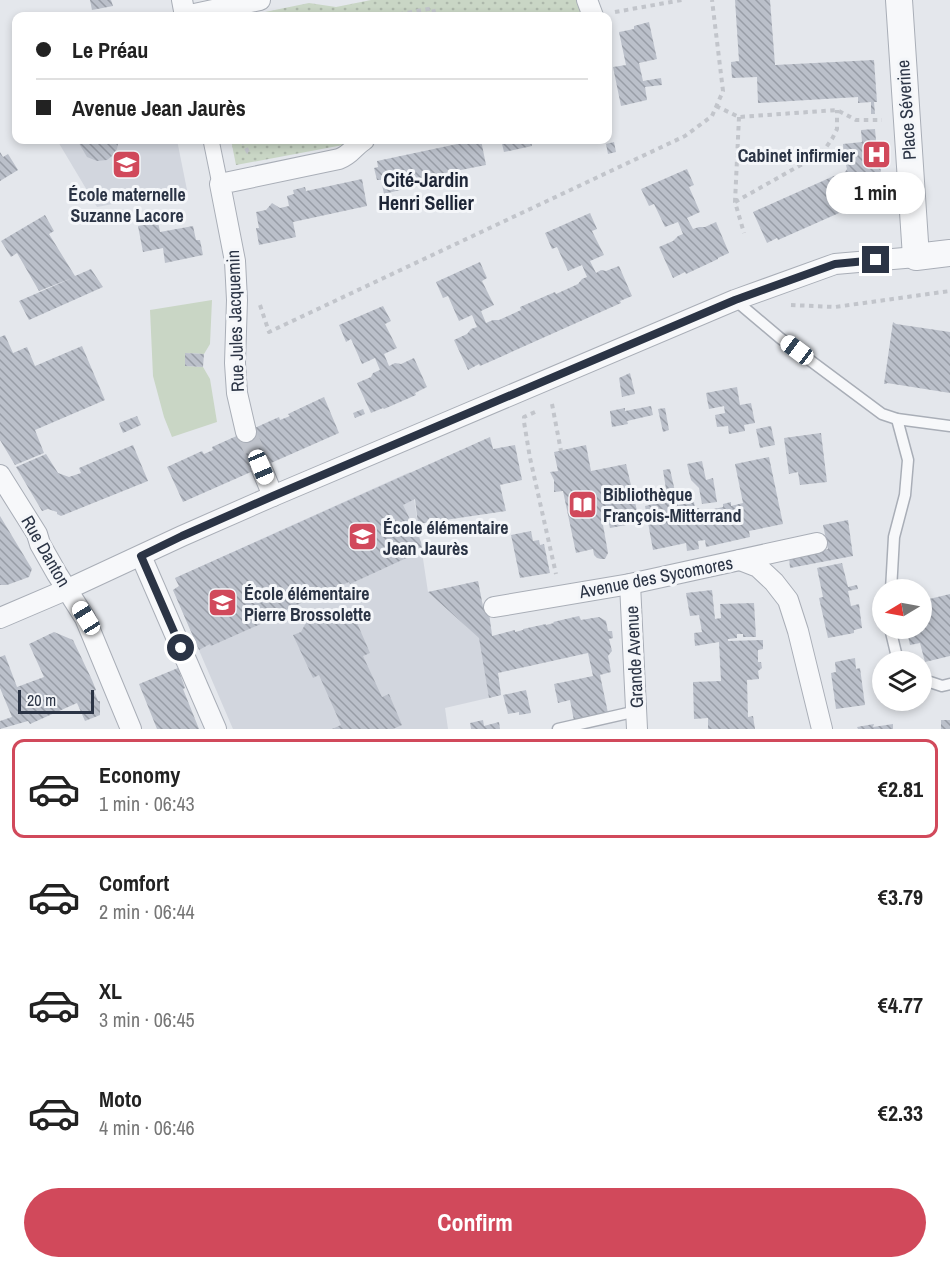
<!DOCTYPE html>
<meta charset="utf-8">
<style>
body{margin:0;font-family:"Archivo Narrow",sans-serif;background:#f2f2f2;color:#222;height:100vh;display:flex;flex-direction:column;font-size:22px;white-space:nowrap}
*{box-sizing:border-box;margin:0}
p{font-size:20px;color:#767676}
.icon{flex:none;width:33px;height:33px;fill:none;stroke:currentColor;stroke-width:2;stroke-linecap:round;stroke-linejoin:round}
.map{position:relative;height:729px;overflow:hidden}
.sheet{display:flex;flex-direction:column;background:#fff;flex:1}
.sheet>*{flex:none}
.top-card{position:absolute;left:12px;top:12px;width:600px;height:132px;border-radius:12px;box-shadow:0 3px 9px #0003;display:grid;align-content:center;height:132px;padding:0 24px;background:#fff}
.needle{width:39px;rotate:260deg}
.tools{position:absolute;left:872px;top:579px;display:grid;gap:12px}
.tools a{display:grid;place-items:center;width:60px;height:60px;border-radius:50%;background:#fff;box-shadow:0 3px 9px #0003;font-size:30px}
.scale{position:absolute;left:18px;bottom:15px;width:76px;box-sizing:border-box;padding-left:6px;border:3px solid #2b3445;border-top:0;font-size:16px;line-height:21px;white-space:nowrap;color:#2b3445;-webkit-text-stroke:4px #f4f6f9;paint-order:stroke}
.end{position:absolute;width:27px;height:27px;margin:-14px;border:8px solid #2b3445;background:#fff;box-shadow:0 0 0 3px #fff}
.from{border-radius:50%}
.bubble{position:absolute;height:42px;border-radius:21px;background:#fff;box-shadow:0 3px 9px #0003;font-size:20px;font-weight:800;line-height:42px;text-align:center}
.car{position:absolute;width:18px;height:36px;margin:-18px -9px;border-radius:8px;box-shadow:0 0 4px 2px #0007;background:linear-gradient(#fff 24%,#345 0 40%,#fff 0 76%,#345 0 86%,#fff 0)}
.top-card b{display:flex;align-items:center;gap:21px;height:57px;font-size:22px}
.top-card b+b{border-top:2px solid #e0e0e0}
.top-card i{width:15px;height:15px;background:#222}
ul{padding:10px 0 0;list-style:none}
li{display:flex;align-items:center;gap:18px;height:99px;margin:0 12px 9px;padding:0 12px;border:3px solid transparent;border-radius:12px}
li div{flex:1}
li b{display:block;font-size:22px}
li em{font-style:normal;font-weight:800}
li.current{border-color:#d1495b}
li>.icon{width:54px;height:54px;stroke-width:1.5}
.button{display:flex;gap:12px;margin-top:auto;padding:12px 24px}
.button a{flex:1;height:69px;border-radius:36px;background:#d1495b;color:#fff;font-size:24px;font-weight:800;line-height:69px;text-align:center}
.map>svg:first-child{display:block}
.built{fill:#d2d6de}
.park{fill:url(#park-dots)}
.garden{fill:#c9d6c5}
.building{fill:url(#building-back-hatch)}
.lines{fill:none;stroke-linecap:round;stroke-linejoin:round}
.minor-tunnel{stroke:#bfc3cb;stroke-width:20;stroke-dasharray:20 10;stroke-linecap:butt}
.service-casing{stroke:#a9aeb7;stroke-width:13}
.pedestrian-casing{stroke:#a9aeb7;stroke-width:17}
.minor-casing{stroke:#a9aeb7;stroke-width:22}
.tertiary-casing{stroke:#a9aeb7;stroke-width:28}
.path{stroke:#c2c5cb;stroke-width:4;stroke-dasharray:4.5 4.5;stroke-linecap:butt}
.service{stroke:#f7f8fa;stroke-width:10}
.pedestrian{stroke:#f7f8fa;stroke-width:15}
.minor{stroke:#f7f8fa;stroke-width:20}
.tertiary{stroke:#f7f8fa;stroke-width:26}
.route{stroke:#2b3445;stroke-width:8}
.labels{text-anchor:middle;dominant-baseline:central;stroke-width:6;stroke-linejoin:round;paint-order:stroke}
.street-label{font-size:18px;fill:#2b3445;stroke:#f4f6f9}
.poi-label{font-size:18px;font-weight:bold;fill:#2b3445;stroke:#f4f6f9;text-anchor:start}
.neighbourhood-label{font-size:20px;font-weight:bold;fill:#1d2536;stroke:#f4f6f9}
</style>
<div class="map">
<svg width="950" height="729" viewBox="0 0 950 729">
<defs>
<pattern id="park-dots" width="8" height="8" patternUnits="userSpaceOnUse" patternTransform="scale(1.5)"><rect width="8" height="8" fill="#c9d6c5"/><path d="M2 2h.1M6 6h.1" fill="none" stroke="#adb8ab" stroke-width="1.8" stroke-linecap="round"/></pattern>
<pattern id="building-back-hatch" width="6" height="6" patternUnits="userSpaceOnUse" patternTransform="scale(1.5)"><rect width="6" height="6" fill="#bbc0ca"/><path d="M-1 5l2 2M0 0l6 6M5-1l2 2" fill="none" stroke="#989da6"/></pattern>
</defs>
<rect width="100%" height="100%" fill="#e4e7ec"/>
<g class="built">
<path d="M57 140H177L187 190 97 207Z"/>
<path d="M410 472 428 592 478 581 483 606H488L501 695 445 708 448 729H233L173 590 179 586 175 578Z"/>
</g>
<g class="park">
<path d="M371 0H577L585 16H246L309 3 336 7Z"/>
<path d="M231 140H350L343 145 236 165Z"/>
</g>
<path class="garden" d="M212 300 210 344 204 354 185 353V366L203 367 210 379 217 422 172 437 164 417 153 376 150 310Z"/>
<g class="building">
<path d="M90 0H111L113 6 92 10Z"/>
<path d="M735 0H770L775 65 874 60 877 102H874L875 114H871V102L858 103V97L758 103 757 77 732 78 731 62 739 61Z"/>
<path d="M649 22 657 59 639 63 643 81 661 78 662 85 645 87 647 100 621 106 613 67 626 65 619 32 634 29V26Z"/>
<path d="M875 129 876 141H879L882 194 778 240 777 238 767 243 753 212 836 175 839 176 843 175 847 169 846 165 844 163 843 144 862 142 861 130Z"/>
<path d="M77 140H118V144L117 149 111 157 107 160 97 161 87 157Z"/>
<path d="M476 140H481L486 165 410 180 412 187 384 194 381 180H377L374 168 378 167 377 161Z"/>
<path d="M501 140H531L532 146 504 152Z"/>
<path d="M614 142 616 152 608 154 606 144Z"/>
<path d="M0 152 3 157 8 154 18 170 0 181Z"/>
<path d="M687 169 694 185 689 187 700 212 687 218 693 229 699 227H705L716 222 729 253 718 258V259L686 274 685 272 673 278 659 247 673 241 678 236 683 234 678 222 665 227 654 204 649 206 641 189Z"/>
<path d="M362 179 367 206 293 222 296 237 259 245 256 228H259L256 212 266 210 272 203 280 208 289 206 287 196 294 194 293 190 305 187 306 191Z"/>
<path d="M590 213 597 229 592 231 604 255 590 261 596 273 601 270 606 271 619 266 632 296 620 301 621 303 496 359 480 366 479 364 468 370 454 340 467 334 471 329 477 327 472 315 459 321 448 296 443 298 436 282 480 262 487 278 482 281 494 305 481 311 486 323 493 320H499L521 310 520 307 555 292 556 294 578 284 582 279 587 277 582 265 568 271 557 247 552 249 545 233Z"/>
<path d="M45 215 54 231 49 234 75 276 91 269 103 287 29 320 19 301 72 278 39 291 17 253 11 257 1 241Z"/>
<path d="M158 222 160 232 193 226 196 240H200L203 255 165 263 163 248 143 252 138 226Z"/>
<path d="M383 306 391 321 385 324 397 348 384 354 389 366 395 363 401 364 414 358 427 387 415 393 416 395 384 409 383 408 371 413 357 383 371 377 373 373 380 370 375 358 362 364 351 339 346 342 339 325Z"/>
<path d="M893 322 896 324 950 332V393L887 383 886 384H884Z"/>
<path d="M5 335 13 353 27 347 35 366 82 346 105 400 35 430 44 453 15 465 0 440V337Z"/>
<path d="M185 353 204 354 203 367 185 366Z"/>
<path d="M630 373 635 394 622 397 619 378Z"/>
<path d="M737 387 740 405 751 403 755 423 744 425 745 431 729 434 728 426 717 427 715 415 725 413 724 406 709 409 706 393Z"/>
<path d="M324 397 339 433 183 502 167 467 202 451 204 454 213 450 212 447 279 417 280 420 290 416 288 414Z"/>
<path d="M651 406 653 415 627 421 628 424 612 427 610 411 625 408V411Z"/>
<path d="M665 408 669 430 663 432 658 409Z"/>
<path d="M363 409 365 414 355 418 353 413Z"/>
<path d="M137 416 141 425 123 433 119 423Z"/>
<path d="M771 426 775 445 760 448 756 429Z"/>
<path d="M821 433 827 482 800 485 798 472 789 474 784 438Z"/>
<path d="M490 437 493 449 515 445 522 480 500 485 506 511 418 524 415 499 403 505 421 542 422 549 413 553V555L350 584 349 582 274 615V618L211 646 210 644 199 650 173 590 179 586 175 578Z"/>
<path d="M133 445 148 481 61 516 57 514V512L48 509 42 511 16 467 46 454 58 473 69 477 81 473 79 468Z"/>
<path d="M586 445 591 471 626 464 639 519 625 522 626 525 610 528 609 524 603 525 608 553 605 559H601L597 558 594 555 593 549 576 553 563 491 554 492V480L550 472 558 471 554 452Z"/>
<path d="M769 457 783 524 749 531 750 537 706 547 705 540 698 541 699 549 687 551 686 543 653 550 645 506 662 502 660 490 666 489 663 470 670 469 678 505 694 502 695 509 699 508 700 512 723 507V504L731 502V506L743 503 735 464Z"/>
<path d="M702 461 706 480 713 478 717 502 702 504 699 488 691 480 687 464Z"/>
<path d="M0 516 32 569 29 577 7 585H0Z"/>
<path d="M848 520 853 556 790 568 789 557 828 549 823 525Z"/>
<path d="M531 531 533 541 539 540 540 545 544 544 550 573 520 578 511 535Z"/>
<path d="M842 563 848 587 857 585 858 589 848 591 851 606 859 604 862 628 854 630V633L828 638 819 598 823 597 817 568Z"/>
<path d="M478 581 483 607 488 606 492 636 515 630V632L523 630V629L546 624V625L554 623 553 622 579 616 581 620 599 617 606 621 608 631H612L613 638 609 639 612 651 608 656 611 672 600 675 608 713 574 721 570 700 558 703 554 684 593 676 588 653 498 673 501 695 489 698 479 638 428 592Z"/>
<path d="M712 590 715 619 721 618 720 604 754 603 756 637H743V634H737V638L728 639V641L763 640V649L758 650V662H761L762 668 758 671 759 679 747 680 748 717 753 716 755 729H708V718L694 719 693 682 721 681 719 642 695 646 694 633 702 632 699 615 690 616 686 593Z"/>
<path d="M950 594V656L925 662 920 643 910 645 906 628H921V601Z"/>
<path d="M325 609H331L343 613 351 609 370 653 363 656 382 697 389 694 402 725 393 729H332L341 725 319 675 313 678 293 635 301 632 309 617 318 611Z"/>
<path d="M54 632 73 640 92 680 96 690 94 691 98 701H100V715L85 721 77 703 30 724 28 721 0 729V721L12 717 0 688V657L5 655 17 687 44 677 29 644Z"/>
<path d="M855 658 856 669 860 668 865 705 836 709 831 673 836 672 835 662Z"/>
<path d="M178 668 185 688 183 689 199 729H157L139 684Z"/>
<path d="M526 690 531 713 519 715V712L508 714 503 695Z"/>
<path d="M483 720 484 726 499 722 500 729H471L470 723Z"/>
<rect x="941" y="720" width="9" height="9"/>
<path d="M874 724 873 727 893 724V729H858L857 727Z"/>
</g>
<g class="lines">
<path class="minor-tunnel" d="M246 432 261 467"/>
<defs>
<g id="service">
<path d="M735 300 780 338 882 414 897 419 950 426"/>
<path d="M891 590 894 537 905 495 908 460 897 419"/>
<path d="M890 628 896 653 901 662"/>
<path d="M921 679 942 686 950 684"/>
<path d="M558 729 637 711"/>
</g>
<path id="pedestrian" d="M211 140 220 184"/>
<g id="minor">
<path d="M182 0 185 16 260 0"/>
<path d="M587 0 593 16"/>
<path d="M246 432 237 393 235 363 237 300 235 261 220 184 339 159C352 154 353 147 364 140"/>
<path d="M261 467 273 496"/>
<path d="M0 475 37 534 40 544 57 574 85 618 131 729"/>
<path d="M141 556 216 729"/>
<path d="M740 560 758 567 774 582 788 600 798 631 822 729"/>
<path d="M630 584 637 729"/>
<path d="M494 607 630 584 817 543"/>
<path d="M0 618 68 589 182 536 273 496 735 300 835 264 916 257"/>
</g>
<path id="tertiary" d="M899 0 916 257 950 253"/>
</defs>
<use href="#service" class="service-casing"/>
<use href="#pedestrian" class="pedestrian-casing"/>
<use href="#minor" class="minor-casing"/>
<use href="#tertiary" class="tertiary-casing"/>
<g class="path">
<path d="M615 12 682 0"/>
<path d="M390 16 433 8 435 16"/>
<path d="M716 106 739 117 837 110 856 120H882"/>
<path d="M739 117 735 202 744 233"/>
<path d="M242 140 248 152 251 153"/>
<path d="M735 202 822 153 832 139 837 129V110"/>
<path d="M260 305 269 332 685 136 712 116 723 91 712 0"/>
<path d="M791 305 835 307 950 291"/>
<path d="M552 404 561 451"/>
<path d="M535 412 524 417V422L530 458 556 574"/>
</g>
<use href="#service" class="service"/>
<use href="#pedestrian" class="pedestrian"/>
<use href="#minor" class="minor"/>
<use href="#tertiary" class="tertiary"/>
</g>
<g class="lines">
<path class="route" d="M181 648 141 556 182 536 273 496 735 300 835 264 876 260"/>
</g>
<defs>
<symbol id="hospital-square" viewBox="-11 -11 22 22"><rect x="-9" y="-9" width="18" height="18" rx="4" fill="#d1495b" stroke="#f4f6f9"/><path d="M-5-5h3v3.5h4V-5h3V5h-3V1.5h-4V5h-3Z" fill="#fff"/></symbol>
<symbol id="school-square" viewBox="-11 -11 22 22"><rect x="-9" y="-9" width="18" height="18" rx="4" fill="#d1495b" stroke="#f4f6f9"/><path d="M0-5L7-2L0 1L-7-2ZM-4 1L0 2.5L4 1V4Q0 6-4 4Z" fill="#fff"/></symbol>
<symbol id="library-square" viewBox="-11 -11 22 22"><rect x="-9" y="-9" width="18" height="18" rx="4" fill="#d1495b" stroke="#f4f6f9"/><path d="M-6-4Q-3-5.5-.7-3.5V5Q-3 3-6 4ZM6-4Q3-5.5 .7-3.5V5Q3 3 6 4Z" fill="#fff"/></symbol>
</defs>
<g fill-rule="evenodd">
<use href="#hospital-square" x="860" y="138" width="33" height="33"/>
<use href="#school-square" x="110" y="148" width="33" height="33"/>
<use href="#library-square" x="566" y="488" width="33" height="33"/>
<use href="#school-square" x="346" y="520" width="33" height="33"/>
<use href="#school-square" x="206" y="586" width="33" height="33"/>
</g>
<g class="labels">
<g class="street-label">
<text transform="translate(906 110) rotate(-94)">Place Séverine</text>
<text transform="translate(235 321) rotate(-92)">Rue Jules Jacquemin</text>
<text transform="translate(46 551) rotate(60)">Rue Danton</text>
<text transform="translate(656 577) rotate(-11)">Avenue des Sycomores</text>
<text transform="translate(634 657) rotate(-93)">Grande Avenue</text>
</g>
<g class="poi-label">
<text x="855" y="155" text-anchor="end">Cabinet infirmier</text>
<text x="127" y="194" text-anchor="middle">École maternelle<tspan x="127" dy="21">Suzanne Lacore</tspan></text>
<text x="603" y="494">Bibliothèque<tspan x="603" dy="21">François-Mitterrand</tspan></text>
<text x="383" y="527">École élémentaire<tspan x="383" dy="21">Jean Jaurès</tspan></text>
<text x="244" y="593">École élémentaire<tspan x="244" dy="21">Pierre Brossolette</tspan></text>
</g>
<g class="neighbourhood-label">
<text x="426" y="179">Cité-Jardin<tspan x="426" dy="23">Henri Sellier</tspan></text>
</g>
</g>
</svg>
<div class="tools">
<a><svg class="needle" viewBox="-14 -14 28 28"><path d="M0-13l5 13h-10z" fill="#e53935"/><path d="M0 13l5-13h-10z" fill="#767676"/></svg></a>
<a><svg class="icon" aria-label="layers" viewBox="0 0 24 24"><path d="M12 4l9 5-9 5-9-5zM3 14l9 5 9-5"/></svg></a>
</div>
<div class="scale">20 m</div>
<i class="end from" style="left:181px;top:648px"></i>
<i class="end" style="left:876px;top:260px"></i>
<div class="bubble" style="left:826px;top:172px;width:99px">1 min</div>
<i class="car" style="left:797px;top:350px;rotate:307deg"></i>
<i class="car" style="left:261px;top:467px;rotate:157deg"></i>
<i class="car" style="left:86px;top:618px;rotate:328deg"></i>
<div class="top-card">
<b><i class="from"></i>Le Préau</b>
<b><i></i>Avenue Jean Jaurès</b>
</div>
</div>
<section class="sheet">
<ul>
<li class="current"><svg class="icon" aria-label="car" viewBox="0 0 24 24"><path d="M5 17H2v-5l4-1 3-4h7l3 4 3 1v5h-3M9 17h6M6 11h13"/><circle cx="7" cy="17" r="2"/><circle cx="17" cy="17" r="2"/></svg><div><b>Economy</b><p>1 min · 06:43</p></div><em>€2.81</em></li>
<li><svg class="icon" aria-label="car" viewBox="0 0 24 24"><path d="M5 17H2v-5l4-1 3-4h7l3 4 3 1v5h-3M9 17h6M6 11h13"/><circle cx="7" cy="17" r="2"/><circle cx="17" cy="17" r="2"/></svg><div><b>Comfort</b><p>2 min · 06:44</p></div><em>€3.79</em></li>
<li><svg class="icon" aria-label="car" viewBox="0 0 24 24"><path d="M5 17H2v-5l4-1 3-4h7l3 4 3 1v5h-3M9 17h6M6 11h13"/><circle cx="7" cy="17" r="2"/><circle cx="17" cy="17" r="2"/></svg><div><b>XL</b><p>3 min · 06:45</p></div><em>€4.77</em></li>
<li><svg class="icon" aria-label="car" viewBox="0 0 24 24"><path d="M5 17H2v-5l4-1 3-4h7l3 4 3 1v5h-3M9 17h6M6 11h13"/><circle cx="7" cy="17" r="2"/><circle cx="17" cy="17" r="2"/></svg><div><b>Moto</b><p>4 min · 06:46</p></div><em>€2.33</em></li>
</ul>
<div class="button"><a>Confirm</a></div>
</section>
